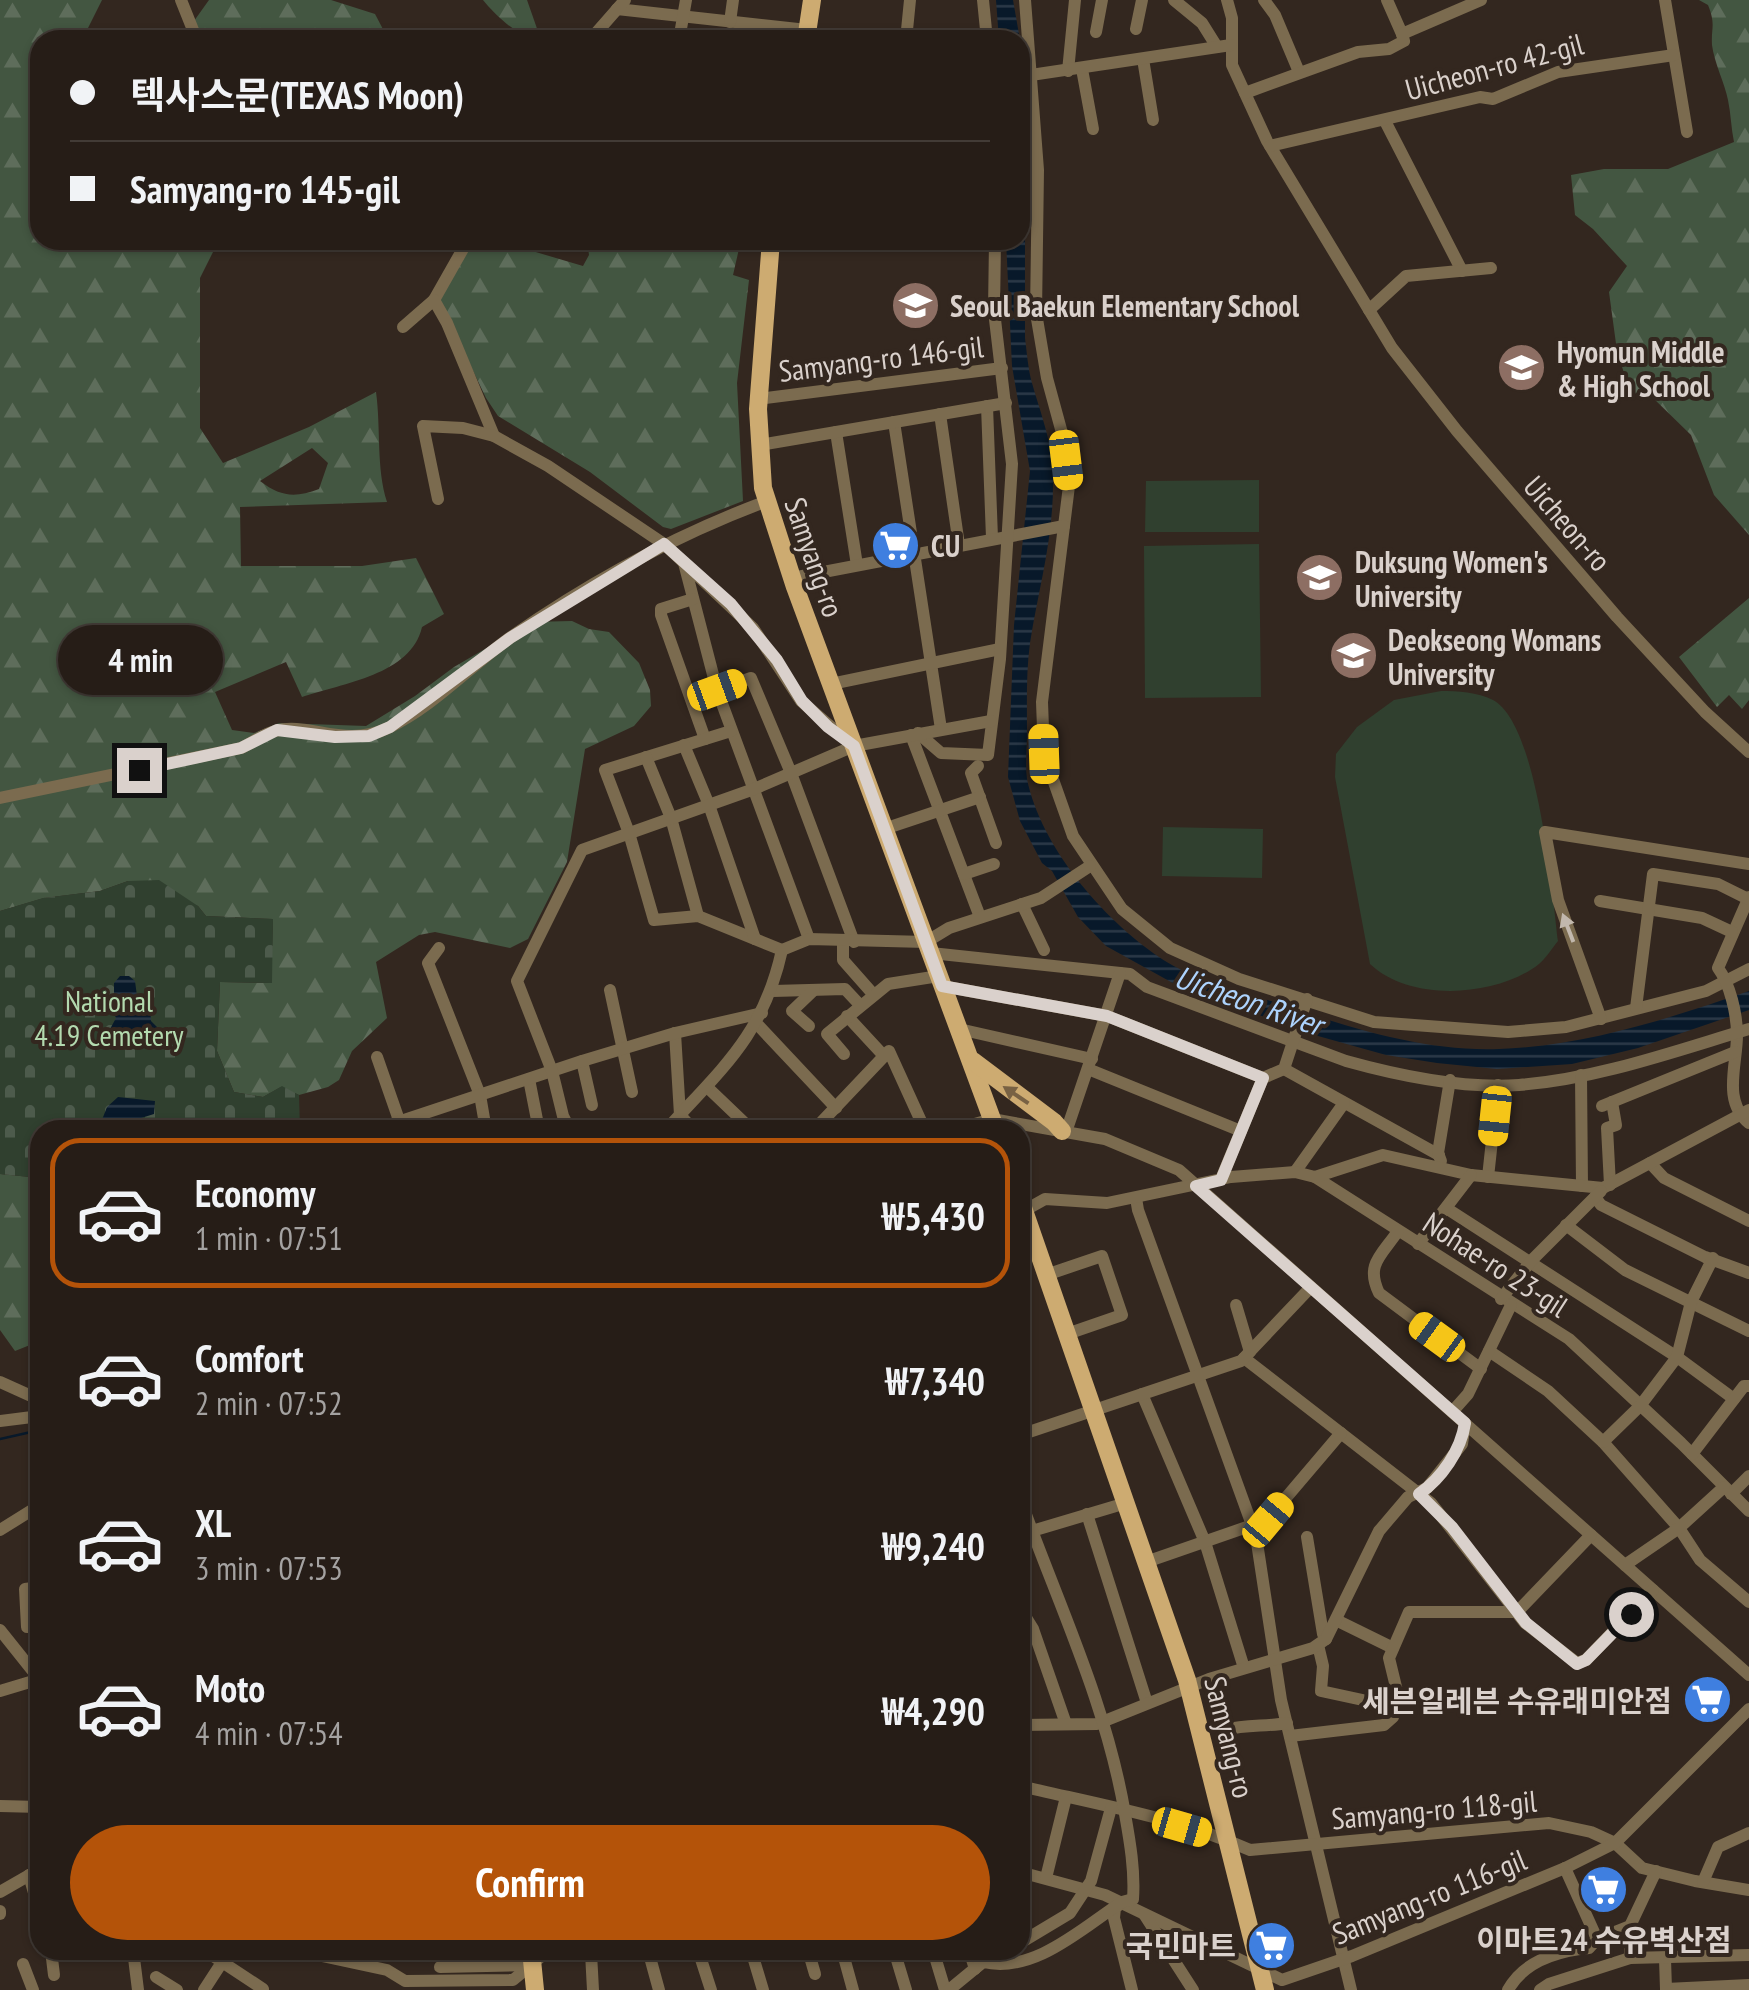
<!DOCTYPE html>
<meta charset="utf-8">
<style>
body{margin:0;font-family:"PT Sans Narrow","Noto Sans KR",sans-serif;background:#2e2620;color:#f1f3f6;height:100vh;display:flex;flex-direction:column;font-size:38px;white-space:nowrap}
*{box-sizing:border-box;margin:0}
p{font-size:32px;color:#a4a2a1}
.icon{flex:none;width:55px;height:55px;fill:none;stroke:currentColor;stroke-width:2;stroke-linecap:round;stroke-linejoin:round}
.map{position:relative;flex:1;overflow:hidden}
.drawer{position:absolute;left:30px;top:1120px;width:1000px;height:840px;display:flex;flex-direction:column;background:#261d17;border-radius:30px;box-shadow:0 2px 8px #0004,0 0 0 2px #423b36}
.drawer>*{flex:none}
.guide{position:absolute;left:30px;top:30px;width:1000px;height:220px;border-radius:30px;box-shadow:0 2px 8px #0004,0 0 0 2px #423b36;display:grid;align-content:center;height:220px;padding:0 40px;background:#261d17}
.end{position:absolute;width:45px;height:45px;margin:-22px;border:12px solid #dad1cc;background:#111;box-shadow:0 0 0 5px #111}
.from{border-radius:50%}
.bubble{position:absolute;height:70px;border-radius:35px;background:#261d17;box-shadow:0 2px 8px #0004,0 0 0 2px #423b36;font-size:32px;font-weight:700;line-height:70px;text-align:center}
.car{position:absolute;width:30px;height:60px;margin:-30px -15px;border-radius:12px;box-shadow:0 0 8px 2px #0007;background:linear-gradient(#f5c518 24%,#345 0 40%,#f5c518 0 76%,#345 0 86%,#f5c518 0)}
.guide b{display:flex;align-items:center;gap:35px;height:95px;font-size:38px}
.guide b+b{border-top:2px solid #423b36}
.guide i{width:25px;height:25px;background:#f1f3f6}
ul{padding:18px 0 0;list-style:none}
li{display:flex;align-items:center;gap:30px;height:150px;margin:0 20px 15px;padding:0 20px;border:5px solid transparent;border-radius:30px}
li div{flex:1}
li b{display:block;font-size:38px}
li em{font-style:normal;font-weight:700}
li.selected{border-color:#b45309}
li>.icon{width:90px;height:90px;stroke-width:1.5}
.action{display:flex;gap:20px;margin-top:auto;padding:20px 40px}
.action a{flex:1;height:115px;border-radius:60px;background:#b45309;color:#fff;font-size:40px;font-weight:700;line-height:115px;text-align:center}
.map>svg:first-child{display:block}
.grass{fill:#30402f}
.forest{fill:url(#forest-firs);fill-rule:evenodd}
.cemetery{fill:url(#cemetery-stones)}
.water{fill:url(#water-rules)}
.lines{fill:none;stroke-linecap:round;stroke-linejoin:round}
.stream{stroke:#08192a;stroke-width:2.5}
.minor{stroke:#7b6b4f;stroke-width:12}
.major{stroke:#cdab71;stroke-width:18}
.oneway{fill:#c2b8ad}
.oneway2{fill:#786244}
.route{stroke:#dad1cc;stroke-width:12}
.labels{text-anchor:middle;dominant-baseline:central;stroke-width:8;stroke-linejoin:round;paint-order:stroke}
.street-label{font-size:30px;fill:#dad1cc;stroke:#33271f}
.poi-label{font-size:30px;font-weight:bold;fill:#dad1cc;stroke:#33271f;text-anchor:start}
.park-label{font-size:30px;fill:#b3daaf;stroke:#33271f}
.water-label{font-size:32px;font-style:italic;fill:#add3fd;stroke:#33271f}
</style>
<div class="map">
<svg width="1749" height="1990" viewBox="0 0 1749 1990">
<defs>
<pattern id="forest-firs" width="22" height="20" patternUnits="userSpaceOnUse" patternTransform="scale(2.5)"><rect width="22" height="20" fill="#435641"/><path d="M5 1l3.5 6h-7zM16 11l3.5 6h-7z" fill="#5e6d5b"/></pattern>
<pattern id="cemetery-stones" width="16" height="16" patternUnits="userSpaceOnUse" patternTransform="scale(2.5)"><rect width="16" height="16" fill="#30402f"/><path d="M2 7V4a2 2 0 0 1 4 0v3zM10 15v-3a2 2 0 0 1 4 0v3z" fill="#4d5b4c"/></pattern>
<pattern id="water-rules" width="6" height="5" patternUnits="userSpaceOnUse" patternTransform="scale(2.5)"><rect width="6" height="5" fill="#08192a"/><path d="M0 2.5h6" fill="none" stroke="#2b3948"/></pattern>
</defs>
<rect width="100%" height="100%" fill="#33271f"/>
<g class="grass">
<path d="M1259 480V532H1145L1146 481Z"/>
<path d="M1259 544 1261 697 1145 698 1144 546Z"/>
<path d="M1441 691C1458 691 1477 692 1493 700 1538 724 1552 891 1558 941 1550 951 1543 963 1532 969 1489 997 1409 1001 1370 964L1335 777 1336 754 1357 727 1394 700Z"/>
<path d="M1163 827 1263 829 1262 878 1162 876Z"/>
</g>
<g class="forest">
<path d="M0 0H102L82 40H40V240H219L200 278V428L223 463 309 427 376 392C381 428 376 468 387 502L240 507 241 566H362L416 558 444 614 422 627C411 675 343 683 302 697L286 662 215 692 232 730 254 733 279 723 366 726 415 696 454 667 531 622 572 621 589 629 609 632 639 663 650 690 651 706 634 726 585 749 567 862 528 939 510 948 435 932 419 935 376 962 387 1018 352 1051 339 1080 328 1087 299 1095 281 1087 263 1097 234 1092 217 1051 220 982 271 983 273 919 206 916 198 906 128 881 100 891 44 898 0 911ZM312 448 328 463 319 489C295 498 281 497 260 481Z"/>
<path d="M209 0H331L375 14 386 35 376 40H202L194 21Z"/>
<path d="M483 0H527L541 40C521 40 495 15 483 0Z"/>
<path d="M1699 0H1749V535L1714 495 1691 435 1651 396 1640 392 1631 395 1617 351 1609 292 1627 266 1593 229 1575 215 1571 175 1604 169H1668L1734 142C1731 128 1731 114 1728 100 1725 84 1714 62 1712 45 1711 27 1716 25 1708 5Z"/>
<path d="M465 240H495L583 266 589 255 587 240H741L733 275 749 280 737 383 743 501 671 529 663 527 590 472 498 416 486 398 438 297Z"/>
<path d="M1749 598V700L1742 709 1729 695 1717 707 1679 657Z"/>
<path d="M0 1174 40 1178V1341L15 1351 0 1330Z"/>
</g>
<path class="cemetery" d="M159 880 198 906 206 916 273 919 272 983 220 982 217 1051 234 1092 263 1097 282 1086 299 1095 300 1130H40V1178L0 1174V911L43 898 100 891 128 881Z"/>
<g class="water">
<path d="M996 0H1013L1020 40H999Z"/>
<path d="M1020 42 1025 67V338C1027 353 1028 369 1032 383 1041 415 1053 444 1053 478 1054 537 1039 586 1030 643 1026 672 1027 704 1027 733 1027 748 1025 764 1027 779 1041 847 1102 918 1159 957 1184 975 1221 984 1250 994 1330 1021 1414 1052 1499 1049 1585 1046 1668 1019 1749 991V1010L1638 1048 1572 1064 1497 1069 1437 1063 1386 1055 1318 1036 1180 987 1106 946 1078 917 1052 871 1042 863 1020 821 1008 777 1014 625 1030 471 1012 366 1006 240H1020Z"/>
<path d="M120 976H129L135 981 137 996 150 1007 151 1021 157 1027V1044L108 1045 109 1031 116 1018 109 1002 114 996V983Z"/>
<path d="M118 1097 155 1101 154 1114 138 1119 122 1118 119 1130H98L107 1107Z"/>
</g>
<g class="lines">
<path class="stream" d="M0 1439 40 1430"/>
<g class="minor">
<path d="M181 0 197 40"/>
<path d="M983 0 987 40"/>
<path d="M1025 0 1038 170 1036 313 1047 378 1062 433 1069 486 1042 702 1044 754 1073 836 1122 909 1170 948 1239 979 1374 1022 1508 1032 1566 1027 1706 991 1749 969"/>
<path d="M1174 0 1202 23 1217 47"/>
<path d="M1227 0 1232 18V65L1267 141 1392 348 1457 431 1617 617 1705 712 1749 752"/>
<path d="M1264 0 1275 15 1299 72"/>
<path d="M1387 0 1402 34"/>
<path d="M1665 0 1687 132"/>
<path d="M617 9 807 30"/>
<path d="M730 22 733 0"/>
<path d="M1136 29 1142 0"/>
<path d="M1096 32 1102 0"/>
<path d="M590 40 625 0"/>
<path d="M679 40 686 0"/>
<path d="M906 40 910 0"/>
<path d="M1143 59 1153 120"/>
<path d="M1082 69 1093 129"/>
<path d="M1068 71 1075 0"/>
<path d="M1031 75 1231 45"/>
<path d="M1245 93 1358 52 1389 49 1404 41 1402 34 1481 0"/>
<path d="M1385 121 1462 271"/>
<path d="M1270 146 1480 97 1493 99 1558 72 1674 55"/>
<path d="M542 240H545"/>
<path d="M434 300 468 240"/>
<path d="M1369 310 1406 276 1491 268"/>
<path d="M403 327 434 300 447 323 494 436"/>
<path d="M758 399 1002 368"/>
<path d="M987 406 992 538"/>
<path d="M940 414 959 545"/>
<path d="M894 422 941 729"/>
<path d="M836 432 857 565"/>
<path d="M760 445 1006 403"/>
<path d="M438 499 423 426 463 428 494 436 548 466 664 544 753 628 801 701 852 745"/>
<path d="M684 563 717 690 809 939"/>
<path d="M792 578 1064 526"/>
<path d="M693 599 661 609V615L705 739"/>
<path d="M831 684 1000 649"/>
<path d="M717 690 751 678 791 773 854 942"/>
<path d="M731 731 605 770 629 833 654 920 698 916 782 950"/>
<path d="M918 733 941 753 988 755 1000 659 1012 464 994 311 995 240"/>
<path d="M911 735 980 917"/>
<path d="M684 745 709 805 755 939"/>
<path d="M646 757 671 818 698 916"/>
<path d="M978 766 971 773 996 843"/>
<path d="M0 798 241 748C252 743 263 734 275 731 308 721 344 749 388 728 433 707 470 666 511 637 591 581 676 535 767 501"/>
<path d="M884 829 980 797"/>
<path d="M964 874 994 864"/>
<path d="M1749 897 1718 968C1730 984 1737 1014 1737 1035 1737 1065 1722 1101 1749 1123"/>
<path d="M1600 901 1702 918 1732 932"/>
<path d="M1022 904 1044 950"/>
<path d="M843 941V960L873 994"/>
<path d="M439 948 428 963 480 1095 486 1130"/>
<path d="M931 953 1130 974 1147 987 1346 1061C1400 1076 1463 1089 1519 1085 1597 1079 1675 1051 1749 1029"/>
<path d="M942 986 1107 1016 1263 1078"/>
<path d="M610 990 632 1092"/>
<path d="M773 991 845 989 859 1004"/>
<path d="M1636 1008 1653 874 1718 884 1748 899"/>
<path d="M847 1016 884 1056"/>
<path d="M1601 1019 1558 900 1545 832 1749 864"/>
<path d="M756 1023 836 1108"/>
<path d="M809 1026 792 1011 814 990"/>
<path d="M959 1029 1092 1059"/>
<path d="M675 1033 680 1115 694 1130"/>
<path d="M844 1054 827 1034 888 984 939 976"/>
<path d="M377 1057 400 1123"/>
<path d="M582 1061 592 1105"/>
<path d="M1088 1069 1241 1131"/>
<path d="M1284 1069 1439 1155"/>
<path d="M1581 1075 1582 1186"/>
<path d="M529 1079 539 1130"/>
<path d="M707 1087 752 1130"/>
<path d="M1602 1106 1735 1052"/>
<path d="M374 1130 582 1061 675 1033 762 1013"/>
<path d="M570 1130 563 1116 552 1071 517 981 582 850 754 789 854 746 991 721"/>
<path d="M666 1130C722 1068 763 1036 782 950L809 939 926 942 949 928 1041 898 1090 866"/>
<path d="M814 1130 889 1051 925 1130"/>
<path d="M954 1130 992 1119 1105 1139 1179 1170 1749 1675"/>
<path d="M1066 1132 1120 973"/>
<path d="M1441 1161 1438 1153 1450 1080"/>
<path d="M1650 1163 1664 1178 1749 1221"/>
<path d="M1295 1172 1344 1103"/>
<path d="M1315 1177 1569 1339 1681 1443 1749 1511"/>
<path d="M1488 1177 1498 1085"/>
<path d="M1221 1179 1263 1078 1284 1069 1307 999"/>
<path d="M1610 1185 1607 1128 1616 1125 1612 1102"/>
<path d="M1595 1197 1601 1205 1705 1257 1749 1273"/>
<path d="M1136 1198 1138 1210 1256 1536 1281 1700 1351 1990"/>
<path d="M1446 1208 1677 1357 1734 1399"/>
<path d="M1020 1213 1045 1199 1107 1203 1231 1177 1295 1172 1315 1177 1383 1155 1471 1175 1603 1188 1749 1110"/>
<path d="M1566 1225 1625 1270 1749 1331"/>
<path d="M1398 1231C1382 1255 1365 1264 1379 1293L1481 1369"/>
<path d="M1418 1244 1471 1175"/>
<path d="M1046 1275 1102 1256 1122 1315 1067 1334"/>
<path d="M1501 1299 1531 1261 1601 1191"/>
<path d="M1236 1305 1250 1352"/>
<path d="M1489 1351 1548 1391 1603 1442 1679 1528 1700 1560 1749 1602"/>
<path d="M1244 1358 1431 1503 1525 1623 1577 1663 1586 1660 1653 1590"/>
<path d="M0 1382 40 1400"/>
<path d="M1142 1394 1205 1542 1244 1668"/>
<path d="M1452 1412 1468 1394 1511 1305"/>
<path d="M0 1421 40 1416"/>
<path d="M1020 1435 1241 1361 1311 1287"/>
<path d="M1603 1442 1640 1406 1677 1357 1691 1302 1713 1258"/>
<path d="M1692 1454 1744 1386H1749"/>
<path d="M1731 1494 1749 1476"/>
<path d="M1087 1514 1147 1703"/>
<path d="M0 1530 40 1505"/>
<path d="M1032 1531 1126 1503"/>
<path d="M1307 1537 1323 1634 1326 1639"/>
<path d="M1146 1562 1267 1520 1341 1433"/>
<path d="M1625 1565 1679 1528 1724 1487"/>
<path d="M40 1587 25 1589 27 1627 40 1625"/>
<path d="M1020 1608 1033 1629 1066 1724"/>
<path d="M1336 1620 1393 1648"/>
<path d="M0 1630 40 1680"/>
<path d="M1318 1645 1323 1666 1321 1691 1372 1702"/>
<path d="M0 1691 40 1679"/>
<path d="M1020 1725 1097 1724 1209 1679 1313 1648 1326 1639 1379 1531 1408 1497 1427 1488 1462 1444 1465 1423"/>
<path d="M1225 1730C1246 1724 1266 1727 1287 1723"/>
<path d="M1290 1736 1384 1725 1393 1717 1397 1691 1389 1658 1409 1612H1517L1591 1535"/>
<path d="M1020 1786C1096 1804 1178 1818 1250 1850L1549 1823 1591 1832 1615 1843 1642 1868 1695 1881 1749 1890"/>
<path d="M0 1806 40 1807"/>
<path d="M1020 1872 1105 1895 1282 1980 1352 1956 1565 1868 1615 1843 1749 1709"/>
<path d="M29 1875 40 1914"/>
<path d="M1046 1878 1066 1797"/>
<path d="M1703 1882 1718 1847 1749 1833"/>
<path d="M0 1892 40 1869"/>
<path d="M1120 1904 1115 1908 1114 1918 1132 1990"/>
<path d="M0 1911V1914"/>
<path d="M1144 1914 1193 1990"/>
<path d="M1597 1939 1630 1926 1656 1871"/>
<path d="M1020 1943 1070 1913 1091 1881 1111 1808"/>
<path d="M51 1950 54 1975"/>
<path d="M133 1950 138 1990"/>
<path d="M204 1950 263 1989"/>
<path d="M294 1950 387 1970 405 1981 513 1980 549 1950"/>
<path d="M560 1950 591 1953 601 1950"/>
<path d="M648 1950 659 1990"/>
<path d="M698 1950 711 1990"/>
<path d="M751 1950 763 1990"/>
<path d="M808 1950 815 1974"/>
<path d="M842 1950 853 1990"/>
<path d="M894 1950 906 1990"/>
<path d="M933 1950 945 1990"/>
<path d="M969 1950 975 1969"/>
<path d="M591 1953 593 1990"/>
<path d="M1630 1958V1926"/>
<path d="M1665 1959 1666 1989 1749 1985"/>
<path d="M983 1962 1006 1950"/>
<path d="M23 1964 33 1990"/>
<path d="M440 1967 532 1965"/>
<path d="M156 1977 177 1990"/>
<path d="M204 1990 230 1950"/>
<path d="M949 1990 983 1962C1034 1974 1081 1929 1122 1902L1133 1899C1135 1871 1130 1842 1125 1814 1106 1702 1058 1604 1020 1498"/>
<path d="M1508 1990C1524 1961 1557 1951 1589 1948L1597 1939 1565 1868"/>
<path d="M1540 1990 1549 1984 1630 1958 1749 1955"/>
</g>
<g class="major">
<path d="M806 40 812 0"/>
<path d="M771 240 758 409 763 488 795 587 996 1130"/>
<path d="M973 1061 1054 1122 1062 1131"/>
<path d="M1020 1199 1187 1680 1265 1990"/>
<path d="M531 1950 535 1990"/>
</g>
</g>
<defs><path id="oneway-solid" d="M-6-.8H1V-3.2L6.5 0L1 3.2V.8H-6Z" transform="scale(2.5)"/></defs>
<use class="oneway" href="#oneway-solid" transform="translate(1568 928) rotate(-111)"/>
<use class="oneway2" href="#oneway-solid" transform="translate(1016 1095) rotate(-146)"/>
<g class="lines">
<path class="route" d="M139 770 241 748 277 730 335 737 369 736 390 727 510 638 664 544 731 604 777 660 802 701 828 727 854 746 942 986 1107 1016 1263 1078 1221 1180 1196 1186 1465 1423C1461 1450 1442 1478 1419 1494L1452 1527 1526 1623 1577 1664 1586 1660 1631 1614"/>
</g>
<defs>
<symbol id="school-disc" viewBox="-11 -11 22 22"><circle r="9.5" fill="#8d6e63" stroke="#33271f"/><path d="M0-5L7-2L0 1L-7-2ZM-4 1L0 2.5L4 1V4Q0 6-4 4Z" fill="#fff"/></symbol>
<symbol id="supermarket-disc" viewBox="-11 -11 22 22"><circle r="9.5" fill="#3f7fe0" stroke="#33271f"/><path d="M-6-5.5h2.5l.6 2H6L4.5 2H-2.5L-4.4-4H-6ZM-1.5 3.2a1.3 1.3 0 1 0 .1 0ZM3 3.2a1.3 1.3 0 1 0 .1 0Z" fill="#fff"/></symbol>
<symbol id="university-disc" viewBox="-11 -11 22 22"><circle r="9.5" fill="#8d6e63" stroke="#33271f"/><path d="M0-5L7-2L0 1L-7-2ZM-4 1L0 2.5L4 1V4Q0 6-4 4Z" fill="#fff"/></symbol>
</defs>
<g fill-rule="evenodd">
<use href="#school-disc" x="888" y="278" width="55" height="55"/>
<use href="#school-disc" x="1494" y="340" width="55" height="55"/>
<use href="#supermarket-disc" x="868" y="518" width="55" height="55"/>
<use href="#university-disc" x="1292" y="550" width="55" height="55"/>
<use href="#university-disc" x="1326" y="628" width="55" height="55"/>
<use href="#supermarket-disc" x="1680" y="1672" width="55" height="55"/>
<use href="#supermarket-disc" x="1576" y="1862" width="55" height="55"/>
<use href="#supermarket-disc" x="1244" y="1918" width="55" height="55"/>
</g>
<g class="labels">
<g class="street-label">
<text transform="translate(1494 66) rotate(-15)">Uicheon-ro 42-gil</text>
<text transform="translate(881 358) rotate(-7)">Samyang-ro 146-gil</text>
<text transform="translate(1568 523) rotate(49)">Uicheon-ro</text>
<text transform="translate(815 557) rotate(71)">Samyang-ro</text>
<text transform="translate(1496 1264) rotate(33)">Nohae-ro 23-gil</text>
<text transform="translate(1230 1737) rotate(76)">Samyang-ro</text>
<text transform="translate(1434 1809) rotate(-5)">Samyang-ro 118-gil</text>
<text transform="translate(1429 1896) rotate(-22)">Samyang-ro 116-gil</text>
</g>
<g class="poi-label">
<text x="950" y="305">Seoul Baekun Elementary School</text>
<text x="1557" y="351">Hyomun Middle<tspan x="1557" dy="34">&amp; High School</tspan></text>
<text x="931" y="545">CU</text>
<text x="1355" y="561">Duksung Women's<tspan x="1355" dy="34">University</tspan></text>
<text x="1388" y="639">Deokseong Womans<tspan x="1388" dy="34">University</tspan></text>
<text x="1672" y="1700" text-anchor="end">세븐일레븐 수유래미안점</text>
<text x="1604" y="1939" text-anchor="middle">이마트24 수유벽산점</text>
<text x="1236" y="1945" text-anchor="end">국민마트</text>
</g>
<g class="park-label">
<text x="109" y="1000">National<tspan x="109" dy="34">4.19 Cemetery</tspan></text>
</g>
<g class="water-label">
<text transform="translate(1249 1000) rotate(19)">Uicheon River</text>
</g>
</g>
</svg>
<i class="end from" style="left:1631px;top:1614px"></i>
<i class="end" style="left:139px;top:770px"></i>
<div class="bubble" style="left:58px;top:625px;width:165px">4 min</div>
<i class="car" style="left:1066px;top:460px;rotate:173deg"></i>
<i class="car" style="left:717px;top:690px;rotate:70deg"></i>
<i class="car" style="left:1044px;top:754px;rotate:358deg"></i>
<i class="car" style="left:1495px;top:1116px;rotate:186deg"></i>
<i class="car" style="left:1437px;top:1337px;rotate:306deg"></i>
<i class="car" style="left:1268px;top:1520px;rotate:40deg"></i>
<i class="car" style="left:1182px;top:1827px;rotate:106deg"></i>
<div class="guide">
<b><i class="from"></i>텍사스문(TEXAS Moon)</b>
<b><i></i>Samyang-ro 145-gil</b>
</div>
<section class="drawer">
<ul>
<li class="selected"><svg class="icon" aria-label="car" viewBox="0 0 24 24"><path d="M5 17H2v-5l4-1 3-4h7l3 4 3 1v5h-3M9 17h6M6 11h13"/><circle cx="7" cy="17" r="2"/><circle cx="17" cy="17" r="2"/></svg><div><b>Economy</b><p>1 min · 07:51</p></div><em>₩5,430</em></li>
<li><svg class="icon" aria-label="car" viewBox="0 0 24 24"><path d="M5 17H2v-5l4-1 3-4h7l3 4 3 1v5h-3M9 17h6M6 11h13"/><circle cx="7" cy="17" r="2"/><circle cx="17" cy="17" r="2"/></svg><div><b>Comfort</b><p>2 min · 07:52</p></div><em>₩7,340</em></li>
<li><svg class="icon" aria-label="car" viewBox="0 0 24 24"><path d="M5 17H2v-5l4-1 3-4h7l3 4 3 1v5h-3M9 17h6M6 11h13"/><circle cx="7" cy="17" r="2"/><circle cx="17" cy="17" r="2"/></svg><div><b>XL</b><p>3 min · 07:53</p></div><em>₩9,240</em></li>
<li><svg class="icon" aria-label="car" viewBox="0 0 24 24"><path d="M5 17H2v-5l4-1 3-4h7l3 4 3 1v5h-3M9 17h6M6 11h13"/><circle cx="7" cy="17" r="2"/><circle cx="17" cy="17" r="2"/></svg><div><b>Moto</b><p>4 min · 07:54</p></div><em>₩4,290</em></li>
</ul>
<div class="action"><a>Confirm</a></div>
</section>
</div>
